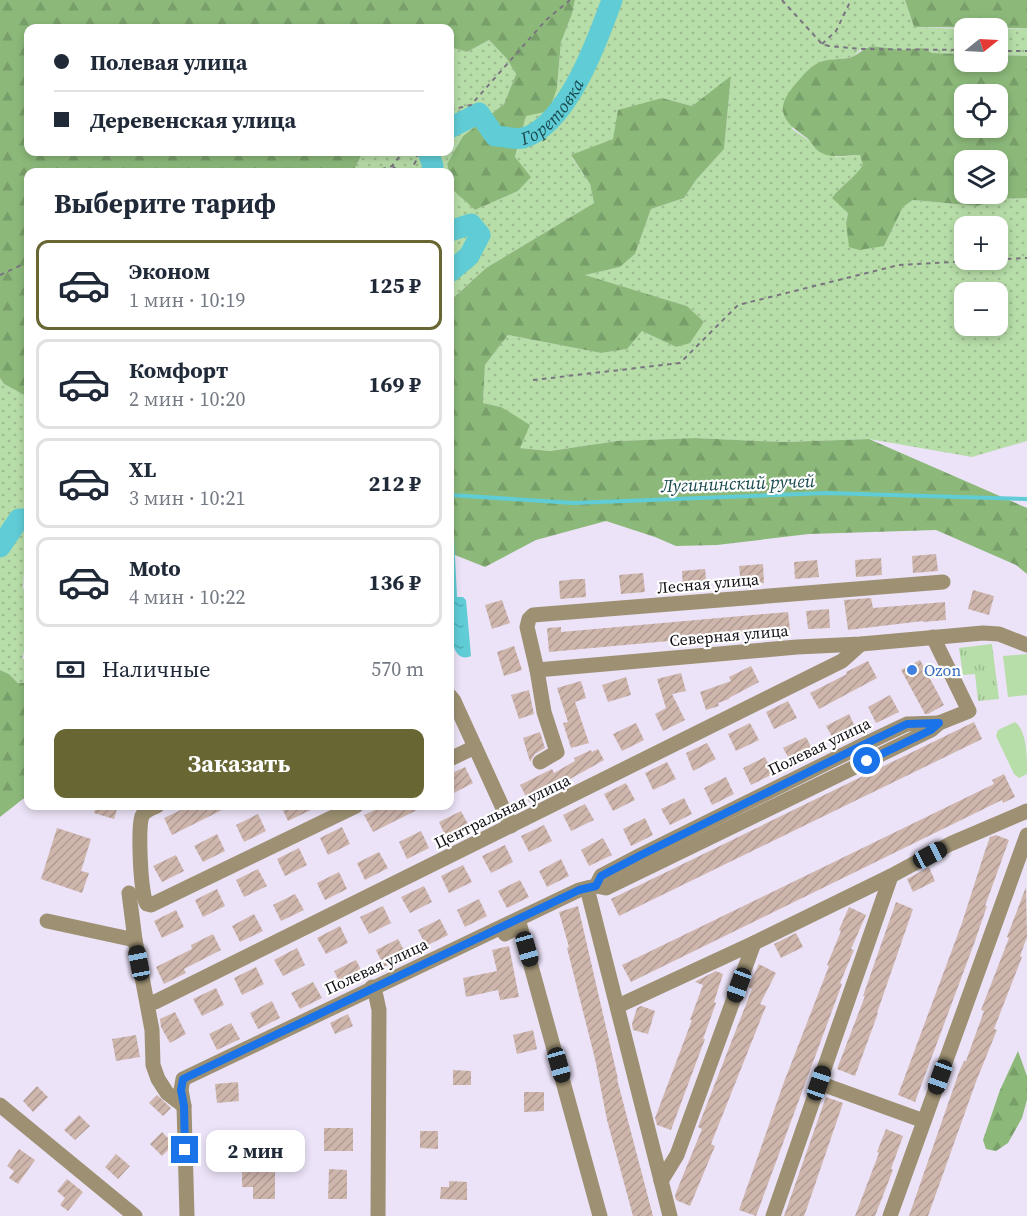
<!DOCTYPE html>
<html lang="ru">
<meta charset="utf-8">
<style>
body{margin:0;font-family:"Source Serif 4",serif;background:#f2f2f3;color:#1f2937;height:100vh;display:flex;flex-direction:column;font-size:22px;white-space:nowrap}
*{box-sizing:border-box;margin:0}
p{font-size:20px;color:#747a83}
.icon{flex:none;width:33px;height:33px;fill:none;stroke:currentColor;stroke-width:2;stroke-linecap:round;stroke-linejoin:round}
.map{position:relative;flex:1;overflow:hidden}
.side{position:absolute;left:24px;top:168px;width:430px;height:642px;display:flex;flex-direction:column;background:#fff;border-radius:12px;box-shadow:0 3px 9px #0003}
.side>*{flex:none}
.guide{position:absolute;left:24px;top:24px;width:430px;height:132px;border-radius:12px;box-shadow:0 3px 9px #0003;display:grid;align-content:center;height:132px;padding:0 30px;background:#fff}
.needle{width:39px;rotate:72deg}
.tools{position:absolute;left:954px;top:18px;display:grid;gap:12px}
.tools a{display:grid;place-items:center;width:54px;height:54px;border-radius:12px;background:#fff;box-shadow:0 3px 9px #0003;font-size:30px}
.end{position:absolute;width:27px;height:27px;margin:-14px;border:8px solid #1a73e8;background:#fff;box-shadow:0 0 0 3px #fff}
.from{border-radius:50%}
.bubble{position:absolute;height:42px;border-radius:12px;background:#fff;box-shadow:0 3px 9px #0003;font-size:20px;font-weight:700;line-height:42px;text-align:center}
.car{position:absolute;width:18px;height:36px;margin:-18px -9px;border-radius:8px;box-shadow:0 0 4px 2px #0007;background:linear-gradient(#222 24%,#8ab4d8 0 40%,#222 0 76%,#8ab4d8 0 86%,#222 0)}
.guide b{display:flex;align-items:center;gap:21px;height:57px;font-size:22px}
.guide b+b{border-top:2px solid #e0e1e3}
.guide i{width:15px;height:15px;background:#1f2937}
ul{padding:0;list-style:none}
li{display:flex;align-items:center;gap:18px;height:90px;margin:0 12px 9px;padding:0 18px;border:3px solid #e0e1e3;border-radius:12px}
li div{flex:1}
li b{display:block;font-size:22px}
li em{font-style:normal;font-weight:700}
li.active{border-color:#686632}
li>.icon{width:54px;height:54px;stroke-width:1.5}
h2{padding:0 30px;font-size:27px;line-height:72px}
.pay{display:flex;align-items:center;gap:15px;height:66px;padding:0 30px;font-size:22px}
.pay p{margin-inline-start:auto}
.button{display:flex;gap:12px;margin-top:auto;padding:12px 30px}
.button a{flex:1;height:69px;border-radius:12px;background:#686632;color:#fff;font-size:24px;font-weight:700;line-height:69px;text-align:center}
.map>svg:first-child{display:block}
.grass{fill:url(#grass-dots);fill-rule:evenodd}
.forest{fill:url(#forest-firs);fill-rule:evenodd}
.park{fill:url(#park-tufts)}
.pitch{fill:#b7dda8}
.water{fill:url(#water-ripples)}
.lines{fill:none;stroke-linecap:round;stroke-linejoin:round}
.stream{stroke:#60ccd6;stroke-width:4}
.river{stroke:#60ccd6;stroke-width:21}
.building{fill:url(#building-hatch)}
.path{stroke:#7a7481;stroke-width:2;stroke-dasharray:4.5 4.5;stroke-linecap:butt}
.minor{stroke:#9e9173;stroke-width:15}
.route{stroke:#1a73e8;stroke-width:8}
.shop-dot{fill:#3f7fe0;stroke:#fff;stroke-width:2}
.labels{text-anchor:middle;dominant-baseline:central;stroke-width:4.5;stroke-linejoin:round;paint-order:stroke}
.street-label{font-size:16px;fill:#100d13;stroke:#fff}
.shop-label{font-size:16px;fill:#366cbe;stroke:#fff;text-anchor:start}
.water-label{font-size:18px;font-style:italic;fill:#18494d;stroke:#fff}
</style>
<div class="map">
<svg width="1027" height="1216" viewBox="0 0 1027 1216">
<defs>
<pattern id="grass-dots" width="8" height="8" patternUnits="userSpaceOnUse" patternTransform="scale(1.5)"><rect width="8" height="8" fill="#b7dda8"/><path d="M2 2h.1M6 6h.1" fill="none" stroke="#9cbc90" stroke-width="1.8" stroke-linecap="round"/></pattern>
<pattern id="forest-firs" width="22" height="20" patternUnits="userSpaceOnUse" patternTransform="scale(1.5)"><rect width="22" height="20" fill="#8cb97a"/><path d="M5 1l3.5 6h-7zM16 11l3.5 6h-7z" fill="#789e69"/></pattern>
<pattern id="park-tufts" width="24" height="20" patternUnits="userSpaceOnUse" patternTransform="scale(1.5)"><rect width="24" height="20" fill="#b7dda8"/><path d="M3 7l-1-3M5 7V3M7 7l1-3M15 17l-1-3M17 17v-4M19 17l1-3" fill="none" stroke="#9cbc90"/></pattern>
<pattern id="water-ripples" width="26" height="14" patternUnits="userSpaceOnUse" patternTransform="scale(1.5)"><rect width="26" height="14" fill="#60ccd6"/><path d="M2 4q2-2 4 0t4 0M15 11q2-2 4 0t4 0" fill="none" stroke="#52aeb7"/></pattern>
<pattern id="building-hatch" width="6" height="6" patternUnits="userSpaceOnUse" patternTransform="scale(1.5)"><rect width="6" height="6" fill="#ceb6ad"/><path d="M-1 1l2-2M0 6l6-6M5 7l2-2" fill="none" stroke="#b09b94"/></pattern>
</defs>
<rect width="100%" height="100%" fill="#ece3f8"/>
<g class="grass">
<path d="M575 0H905L914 27 964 29V54L932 53 923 48 902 50 872 46 861 49 853 57 822 61 792 129 810 141 817 150 837 157 860 155 864 165 857 174 839 189 848 213 846 223 884 246 903 207 913 200 977 206 999 199 1027 198V441L972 457 869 439 783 442 695 438 617 441 550 451 520 448 501 407 483 403 485 365 508 335 601 353 626 349 642 331 676 347 704 323 687 306 584 275 620 267 635 254 651 209 684 198 696 180 724 149 731 77 692 106 662 98 613 139 571 156 590 184 594 203 486 268 450 301V177L454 191 475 210 518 191 530 177 515 158 526 116 557 88 561 42 572 14ZM964 226H998V260H964ZM964 292H998V326H964Z"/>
<path d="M1027 28V56L998 55V29Z"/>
<path d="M489 40 507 59 516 74 504 104 463 136 447 164 449 172H353L363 152H450V47L467 52Z"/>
<path d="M0 378 4 384 28 397V549L25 555 23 588 28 598V637L22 659 28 658V683H18L9 674 0 670Z"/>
</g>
<g class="forest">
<path d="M0 0H575L572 14 561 42 557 88 549 111 526 116 515 157 531 177 518 191 475 210 454 191 447 164 463 136 504 104 516 74 507 59 489 40 467 52 450 47V28H28V152H363L353 172H28V397L4 384 0 378Z"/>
<path d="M905 0H1027V28L914 27Z"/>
<path d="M872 46 902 50 923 48 932 53 964 54V62H998V55L1027 56V198L999 199 977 206 913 200 903 207 884 246 859 250 849 247 846 223 848 213 832 198C841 185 855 178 863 165L860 155C847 155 827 160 816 149 812 145 811 141 807 138 778 119 775 106 799 80 805 73 811 66 820 62 830 58 842 60 852 57 859 54 862 49 872 46ZM998 94V128H964V94ZM998 160V194H964V160Z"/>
<path d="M731 76 724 149 696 180 684 198 651 209 635 254 620 267 585 275 687 306 704 322 690 343 676 347 642 331 627 349 601 353 508 335 485 365 483 403 501 407 530 425 520 448 550 451 617 441 695 438 783 442 869 439 1027 508V574L1016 565 936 530 809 534 717 545 676 546 655 537 606 521 536 540 485 567 450 553V301L486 268 594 203 590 184 571 155 613 139 618 110 662 98 692 106Z"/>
<path d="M0 670 9 674 18 683H28V795L0 817Z"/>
<path d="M1018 1051 1027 1076V1100L1022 1118 1008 1143 996 1151 986 1149 983 1140 1000 1090Z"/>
</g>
<path class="park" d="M992 644 999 699 978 701 975 674 963 675 959 648Z"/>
<g class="pitch">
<path d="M1027 654V695L1008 697 1003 656Z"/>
<path d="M1015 722C1027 731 1027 757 1027 774L1019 778 1014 774 996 736 998 730Z"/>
</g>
<path class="water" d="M455 597H463L466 600 471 656C447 667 450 613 450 601Z"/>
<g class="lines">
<g class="stream">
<path d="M450 495 574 503 826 493 1027 499"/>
<path d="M450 496 455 597"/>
</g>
<g class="river">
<path id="s1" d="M450 128 479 113 495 136C503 136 515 140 523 138 567 126 598 39 612 0"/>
<path d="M428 152 433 166 431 172"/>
<path d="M450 231 471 224 480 235 469 256 450 272"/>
<path d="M0 547 19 519H28"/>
</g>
</g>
<g class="building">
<path d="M936 554 938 571 913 573 912 556Z"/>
<path d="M881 558 882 575 856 577 855 560Z"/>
<path d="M817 560 819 577 795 579 794 562Z"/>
<path d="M763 564 764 583 741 585 739 566Z"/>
<path d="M705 569 707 588 683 590 682 571Z"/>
<path d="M643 573 645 592 621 594 619 575Z"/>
<path d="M576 579H585L586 597 560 599 559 581Z"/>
<path d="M973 590 994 596 989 615 968 609Z"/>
<path d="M871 598 873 608 945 602 946 620 923 622V621L848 630 844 600Z"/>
<path d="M502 600 510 623 492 629 485 605Z"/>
<path d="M829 609 830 628 808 629 806 611Z"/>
<path d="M788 612 790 630 549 652 547 628 561 627V632Z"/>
<path d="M514 646 522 670 504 676 497 652Z"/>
<path d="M920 660 944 705 928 714H925L901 670Z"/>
<path d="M868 661 877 678 819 709 810 693 847 674 846 672Z"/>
<path d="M751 666 759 682 729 698V699L718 703 719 706 706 710 700 692 731 681 729 677Z"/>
<path d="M681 673 686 691 672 694 685 720 663 731 655 714 666 708 657 679Z"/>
<path d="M626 677 631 695 608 702 602 685Z"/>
<path d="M581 681 586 698 575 702 589 743 571 748 563 723 568 722 557 688Z"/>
<path d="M529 690 534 714 519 719 511 695Z"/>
<path d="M890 695 899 712 876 723 868 707Z"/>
<path d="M788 701 797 718 774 729 766 712Z"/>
<path d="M849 714 857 731 835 742 826 726Z"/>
<path d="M974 722 982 739 619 916 611 899Z"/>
<path d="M636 723 644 740 622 751 613 734Z"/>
<path d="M750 723 759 740 736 751 728 734Z"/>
<path d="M540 732 545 748 535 754 530 762 523 738Z"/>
<path d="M806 737 814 753 792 764 783 748Z"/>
<path d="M707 743 716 759 693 771 686 753Z"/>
<path d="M598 749 604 760 529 802 520 785 552 769 554 773 575 761 574 758 591 750 592 752Z"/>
<path d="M765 757 773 774 751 785 743 768Z"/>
<path d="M667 762 676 779 653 790 645 773Z"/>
<path d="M465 767 473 783 450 795V774Z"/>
<path d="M1004 774 1015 797 1003 803 1002 800 631 982 622 965 994 784 992 780Z"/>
<path d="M726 777 734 794 712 805 704 788Z"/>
<path d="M626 783 635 800 613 811 604 794Z"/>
<path d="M684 798 692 814 670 825 661 809Z"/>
<path d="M585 804 594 820 571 831 563 815Z"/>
<path d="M96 806H118L114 819 94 813Z"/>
<path d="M189 806H230L172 835 164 818Z"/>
<path d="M281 806H319L288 821Z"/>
<path d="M383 806H425L373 832 364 815Z"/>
<path d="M461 811 470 828 447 839 439 822Z"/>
<path d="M258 814 266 831 244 842 236 825Z"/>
<path d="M645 818 653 835 631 846 623 829Z"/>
<path d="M544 825 552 841 529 852 521 836Z"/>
<path d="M342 827 350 844 328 855 320 838Z"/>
<path d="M57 828 91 839 81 871 89 873 82 893 41 879Z"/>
<path d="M421 831 429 848 407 859 399 842Z"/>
<path d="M217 834 225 851 203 862 194 846Z"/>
<path d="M996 835 1009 840 985 906H987L975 941 915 1102 898 1095 962 923 984 854 990 837Z"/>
<path d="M603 838 612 855 589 866 581 850Z"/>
<path d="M505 845 513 862 491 873 482 856Z"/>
<path d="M299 848 307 865 285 876 277 859Z"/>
<path d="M379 852 388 868 365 880 357 863Z"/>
<path d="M176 855 184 871 162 882 153 866Z"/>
<path d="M561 859 569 876 547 887 539 871Z"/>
<path d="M463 865 472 882 449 893 441 876Z"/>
<path d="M929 867 935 881 913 892 907 879Z"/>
<path d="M258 869 267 886 244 897 236 880Z"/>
<path d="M339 872 347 889 325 900 317 883Z"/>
<path d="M520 880 529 897 507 908 498 891Z"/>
<path d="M424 886 432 902 410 913 401 897Z"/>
<path d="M1026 887 1027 937 1020 956 1022 957 994 1029 997 1030 977 1079 928 1216H909L959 1072 964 1061H966L984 1011 981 1010 1009 938 1007 937Z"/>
<path d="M217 889 225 906 203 917 195 900Z"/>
<path d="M295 894 304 910 281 921 273 905Z"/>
<path d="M479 899 487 916 465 927 457 910Z"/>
<path d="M896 902 913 909 877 1013H878L855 1076 837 1069 865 996H863Z"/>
<path d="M383 906 391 923 369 934 360 917Z"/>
<path d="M578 906 618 1079H617L653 1216H633L607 1120 595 1059 567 948 569 947 559 912Z"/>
<path d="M849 907 866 915 851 949 854 950 840 983 842 984 756 1216 739 1210 784 1082 829 966 827 965 841 931 839 930Z"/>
<path d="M176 910 184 927 162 938 154 921Z"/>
<path d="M254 914 263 931 240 942 232 926Z"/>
<path d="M440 919 448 935 426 946 418 930Z"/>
<path d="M340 926 348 943 326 954 317 938Z"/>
<path d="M796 933 803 947 781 958 774 944Z"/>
<path d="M213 934 221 950 184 969 186 973 164 984 156 967 192 949 191 945Z"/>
<path d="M398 939 407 956 384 967 376 950Z"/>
<path d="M509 946 519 997 500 1000 498 990 466 997 463 978 497 971 492 950Z"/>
<path d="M297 948 305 965 283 976 274 960Z"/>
<path d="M356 960 364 976 342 987 334 971Z"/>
<path d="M759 964 776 973 760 1004 766 1006 711 1144 715 1146 690 1206 676 1200 675 1195 702 1129 698 1127 752 989 748 987Z"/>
<path d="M256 967 264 984 242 995 234 978Z"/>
<path d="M716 971 723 974 714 1002 716 1003 703 1039H705L671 1130 657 1125 655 1118 692 1020H690L703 985 695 982 696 981Z"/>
<path d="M313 982 322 998 300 1009 291 993Z"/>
<path d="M216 988 224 1005 202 1016 193 999Z"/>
<path d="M272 1001 280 1018 258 1029 250 1013Z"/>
<path d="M641 1006 655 1011 648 1034 633 1030 632 1024 637 1008Z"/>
<path d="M175 1012 186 1034 170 1043 161 1027 160 1019Z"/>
<path d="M348 1014 353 1026 335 1034 330 1023Z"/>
<path d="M231 1023 240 1039 217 1050 209 1034Z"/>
<path d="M533 1030 537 1049 517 1054 513 1035Z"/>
<path d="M136 1035 140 1057 116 1061 112 1039Z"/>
<path d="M453 1070 471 1071V1085H453Z"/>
<path d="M238 1082 239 1101 217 1103 215 1084Z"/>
<path d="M37 1086 48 1097 33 1112 23 1101Z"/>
<path d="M524 1092H544V1111L524 1112Z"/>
<path d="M157 1095 171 1108 163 1116 149 1103Z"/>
<path d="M826 1097 843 1103 807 1208 804 1216H784Z"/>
<path d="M79 1115 90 1126 75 1140 64 1130Z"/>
<rect x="324" y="1128" width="29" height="23"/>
<path d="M886 1129 903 1136 891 1169 893 1170 875 1216H855L879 1153 877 1152Z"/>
<rect x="219" y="1131" width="29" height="19"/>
<path d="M420 1131H438V1149L420 1148Z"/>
<path d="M162 1132 174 1144 162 1156 150 1144Z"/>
<path d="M19 1149 35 1160 18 1184 9 1178 14 1171 7 1166Z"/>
<path d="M116 1154 130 1166 118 1179 105 1167Z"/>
<path d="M242 1166H275V1199H253V1187H242Z"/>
<path d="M329 1169 347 1170V1199H328Z"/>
<path d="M67 1179 83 1192 68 1211 60 1205 65 1198 57 1191Z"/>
<path d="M449 1181 467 1182V1200L440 1199 441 1187H449Z"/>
</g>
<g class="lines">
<g class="path">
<path d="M782 0 822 44 829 46 861 49 964 50"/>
<path d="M822 44 836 31 851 0"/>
<path d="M998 51H1027"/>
<path d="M450 110 471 105 546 20 570 0"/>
<path d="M392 166 401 172"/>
<path d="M373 172 392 166 403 152"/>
<path d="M409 172 418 158 415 152"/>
<path d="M0 275 28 262"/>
<path d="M533 380 680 363 738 305 899 265 1027 258"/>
</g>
<g class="minor">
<path d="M537 670 527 627 529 619 533 615 943 582"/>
<path d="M450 696 454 701 475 747"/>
<path d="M450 759 475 747 511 826"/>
<path d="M540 762 557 752 544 712 537 670 797 647 861 644 983 633 999 634 1027 645"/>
<path d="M157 806C152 808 145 810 142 816 138 827 140 896 147 904L151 905 356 806"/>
<path d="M596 886 601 876 641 855 865 744 907 724 939 723"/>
<path d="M587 888 670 1216"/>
<path d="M129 893 135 940 152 1030 153 1065 158 1079 167 1093 184 1106"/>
<path d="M47 921 135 940"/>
<path d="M505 934 520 926 600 1216"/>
<path d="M372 987 376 996 379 1010 378 1216"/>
<path d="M155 1002 842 661 861 644"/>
<path d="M618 1006 754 943 891 876 950 844 1027 811"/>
<path d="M819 1083 924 1121"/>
<path d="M0 1105 135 1216"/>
<path d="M661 1181 677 1155 754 943"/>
<path d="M187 1216 184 1106 181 1090 183 1079 579 890 596 886 606 888 931 730 939 723 969 711 933 637"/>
<path d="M773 1216 891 876"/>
<path d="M890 1216 1027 835"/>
</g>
</g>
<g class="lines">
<path class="route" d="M185 1150 184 1106 181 1090 183 1079 579 890 596 886 601 876 641 855 865 744 907 724 939 723 931 730 867 761"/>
</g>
<circle class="shop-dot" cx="912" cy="670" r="6"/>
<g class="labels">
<g class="street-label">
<text transform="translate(708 583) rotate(-5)">Лесная улица</text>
<text transform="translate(729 635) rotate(-5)">Северная улица</text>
<text transform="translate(819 746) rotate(-26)">Полевая улица</text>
<text transform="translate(502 811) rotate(-26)">Центральная улица</text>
<text transform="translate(376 966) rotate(-25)">Полевая улица</text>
</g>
<g class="shop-label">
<text x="924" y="670">Ozon</text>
</g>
<g class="water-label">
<text stroke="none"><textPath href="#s1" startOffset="129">Горетовка</textPath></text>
<text transform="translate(738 483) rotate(-2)">Лугининский ручей</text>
</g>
</g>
</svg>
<div class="tools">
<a><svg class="needle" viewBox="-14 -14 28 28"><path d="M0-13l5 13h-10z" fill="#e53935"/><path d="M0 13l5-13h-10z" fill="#747a83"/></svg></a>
<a><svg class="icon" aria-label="locate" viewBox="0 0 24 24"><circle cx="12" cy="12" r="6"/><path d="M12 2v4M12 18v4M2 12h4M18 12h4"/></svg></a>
<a><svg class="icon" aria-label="layers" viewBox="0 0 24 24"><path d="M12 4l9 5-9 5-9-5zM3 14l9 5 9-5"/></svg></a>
<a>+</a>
<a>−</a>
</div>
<i class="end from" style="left:867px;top:761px"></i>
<i class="end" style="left:185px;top:1150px"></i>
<div class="bubble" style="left:206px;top:1130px;width:99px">2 мин</div>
<i class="car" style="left:930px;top:855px;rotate:62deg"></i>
<i class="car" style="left:527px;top:949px;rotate:164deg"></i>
<i class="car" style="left:139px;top:963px;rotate:349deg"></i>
<i class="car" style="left:739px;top:985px;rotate:200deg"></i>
<i class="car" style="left:559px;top:1065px;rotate:164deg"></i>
<i class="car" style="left:940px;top:1077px;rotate:200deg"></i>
<i class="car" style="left:819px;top:1083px;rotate:19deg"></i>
<div class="guide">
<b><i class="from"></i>Полевая улица</b>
<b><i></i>Деревенская улица</b>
</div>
<section class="side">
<h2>Выберите тариф</h2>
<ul>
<li class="active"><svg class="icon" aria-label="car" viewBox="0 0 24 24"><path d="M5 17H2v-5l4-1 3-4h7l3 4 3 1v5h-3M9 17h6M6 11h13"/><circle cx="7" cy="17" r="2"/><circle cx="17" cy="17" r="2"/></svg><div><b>Эконом</b><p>1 мин · 10:19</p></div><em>125 ₽</em></li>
<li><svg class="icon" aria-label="car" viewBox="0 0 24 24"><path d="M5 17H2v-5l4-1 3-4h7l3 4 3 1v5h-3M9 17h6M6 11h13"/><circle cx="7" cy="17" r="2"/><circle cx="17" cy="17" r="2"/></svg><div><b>Комфорт</b><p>2 мин · 10:20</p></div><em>169 ₽</em></li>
<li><svg class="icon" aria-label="car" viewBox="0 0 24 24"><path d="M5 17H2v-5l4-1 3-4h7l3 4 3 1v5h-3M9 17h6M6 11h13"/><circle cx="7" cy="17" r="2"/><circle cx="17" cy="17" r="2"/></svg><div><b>XL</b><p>3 мин · 10:21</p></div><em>212 ₽</em></li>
<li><svg class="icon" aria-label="car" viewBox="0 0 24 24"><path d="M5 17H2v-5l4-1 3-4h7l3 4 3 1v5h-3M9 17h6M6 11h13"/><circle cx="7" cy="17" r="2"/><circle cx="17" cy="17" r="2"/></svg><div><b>Moto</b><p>4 мин · 10:22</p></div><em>136 ₽</em></li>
</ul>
<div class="pay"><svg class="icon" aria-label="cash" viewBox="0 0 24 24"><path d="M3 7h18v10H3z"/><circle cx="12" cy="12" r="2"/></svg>Наличные<p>570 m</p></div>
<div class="button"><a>Заказать</a></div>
</section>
</div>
